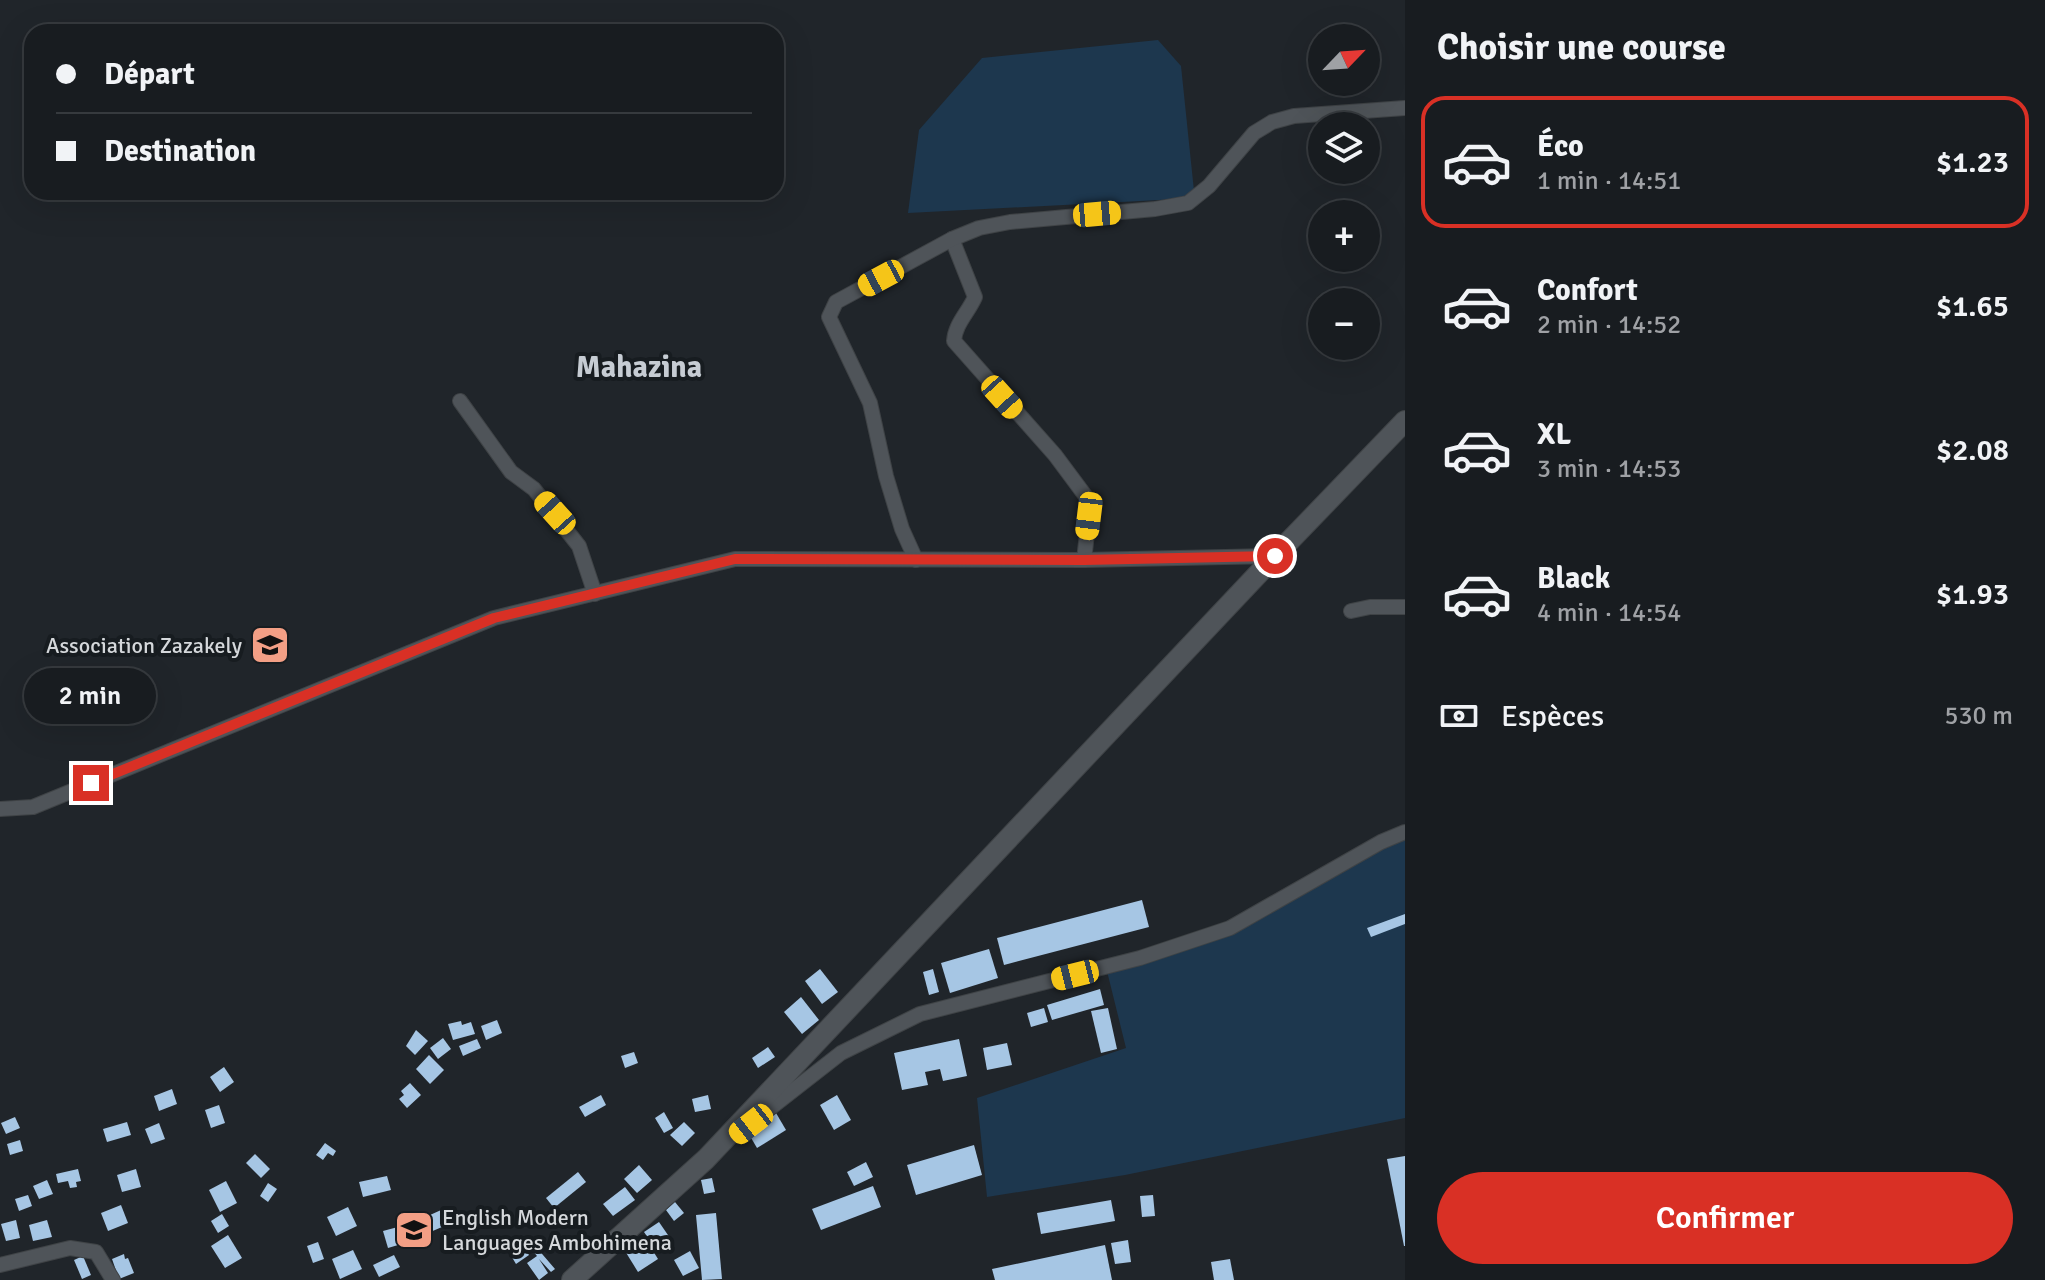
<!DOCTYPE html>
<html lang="fr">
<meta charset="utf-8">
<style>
body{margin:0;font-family:Signika,sans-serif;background:#212529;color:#f1f3f6;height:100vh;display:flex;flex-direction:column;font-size:30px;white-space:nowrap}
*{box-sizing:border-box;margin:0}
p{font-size:26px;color:#9fa1a5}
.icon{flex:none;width:44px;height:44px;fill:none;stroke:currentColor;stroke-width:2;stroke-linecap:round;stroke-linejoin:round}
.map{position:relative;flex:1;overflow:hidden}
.side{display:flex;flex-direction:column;background:#181c20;width:640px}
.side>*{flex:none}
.banner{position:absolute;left:24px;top:24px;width:760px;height:176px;border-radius:24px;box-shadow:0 8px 32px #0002,0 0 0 2px #363a3e;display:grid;align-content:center;height:176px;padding:0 32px;background:#181c20}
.needle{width:52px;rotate:65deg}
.tools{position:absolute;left:1308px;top:24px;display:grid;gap:16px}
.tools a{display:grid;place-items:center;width:72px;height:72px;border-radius:50%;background:#181c20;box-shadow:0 8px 32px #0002,0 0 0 2px #363a3e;font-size:40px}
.end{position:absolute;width:36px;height:36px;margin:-18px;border:10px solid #d93025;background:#fff;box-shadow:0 0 0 4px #fff}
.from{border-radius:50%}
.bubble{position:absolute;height:56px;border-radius:28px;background:#181c20;box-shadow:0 8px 32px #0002,0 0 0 2px #363a3e;font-size:26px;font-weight:600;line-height:56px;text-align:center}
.car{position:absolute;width:24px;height:48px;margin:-24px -12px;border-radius:10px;box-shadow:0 0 6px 2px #0007;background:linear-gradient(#f5c518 24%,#345 0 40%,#f5c518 0 76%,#345 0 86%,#f5c518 0)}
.banner b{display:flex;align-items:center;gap:28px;height:76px;font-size:30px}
.banner b+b{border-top:2px solid #363a3e}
.banner i{width:20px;height:20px;background:#f1f3f6}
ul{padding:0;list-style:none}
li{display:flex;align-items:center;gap:24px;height:132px;margin:0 16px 12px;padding:0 16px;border:4px solid transparent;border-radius:24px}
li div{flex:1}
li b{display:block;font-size:30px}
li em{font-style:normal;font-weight:600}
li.current{border-color:#d93025}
li>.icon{width:72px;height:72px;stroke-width:1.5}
h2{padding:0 32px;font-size:36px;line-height:96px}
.pay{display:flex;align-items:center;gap:20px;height:88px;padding:0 32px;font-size:30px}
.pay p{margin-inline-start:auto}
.button{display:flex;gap:16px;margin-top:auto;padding:16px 32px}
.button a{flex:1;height:92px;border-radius:48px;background:#d93025;color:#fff;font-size:32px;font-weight:600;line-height:92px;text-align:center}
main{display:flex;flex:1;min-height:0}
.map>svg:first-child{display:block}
.green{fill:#1d374e}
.building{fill:#a6c6e4}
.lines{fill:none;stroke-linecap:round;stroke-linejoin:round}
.street-casing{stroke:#3f4346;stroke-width:16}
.secondary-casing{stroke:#3f4346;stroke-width:22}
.street{stroke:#4f5459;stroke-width:14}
.secondary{stroke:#4f5459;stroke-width:20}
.route{stroke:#d93025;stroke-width:10}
.labels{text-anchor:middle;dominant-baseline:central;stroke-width:8;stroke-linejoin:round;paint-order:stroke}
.poi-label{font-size:22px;fill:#d5d8db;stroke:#171c20;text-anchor:end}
.district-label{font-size:30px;font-weight:bold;fill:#c6ccd3;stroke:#171c20}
</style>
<main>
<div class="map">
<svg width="1405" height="1280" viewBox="0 0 1405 1280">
<rect width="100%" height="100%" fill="#20252a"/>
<g class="green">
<path d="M1158 40 1181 66 1194 191 1178 199 908 213 919 130 982 58Z"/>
<path d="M1405 832V1118L1125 1175 987 1197 977 1098 1126 1048 1106 967 1230 928Z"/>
</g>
<g class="building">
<path d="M1142 900 1149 927 1004 965 997 938Z"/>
<path d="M1405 914V924L1371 937 1367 928Z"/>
<path d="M989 949 998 978 950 993 941 963Z"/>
<path d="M820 969 838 992 822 1004 805 981Z"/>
<path d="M933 969 939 992 929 995 923 972Z"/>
<path d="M1100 989 1104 1005 1052 1020 1047 1005Z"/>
<path d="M801 997 819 1020 802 1034 784 1012Z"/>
<path d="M1044 1008 1048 1022 1031 1027 1027 1013Z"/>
<path d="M1108 1008 1117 1049 1101 1053 1091 1011Z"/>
<path d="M497 1020 502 1033 486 1040 481 1026Z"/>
<path d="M461 1021 462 1025 471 1022 475 1034 453 1040 448 1024Z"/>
<path d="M416 1030 428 1041 415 1055 406 1046Z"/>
<path d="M443 1038 451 1049 438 1059 430 1048Z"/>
<path d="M477 1039 481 1048 463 1056 459 1046Z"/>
<path d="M959 1039 967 1076 943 1081 940 1069 925 1072 928 1085 902 1090 894 1053Z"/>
<path d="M1007 1043 1012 1065 987 1070 983 1048Z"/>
<path d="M768 1047 775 1057 758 1068 752 1058Z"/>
<path d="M634 1052 638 1063 625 1068 621 1056Z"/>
<path d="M429 1055 444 1070 430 1084 416 1069Z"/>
<path d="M224 1067 234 1082 220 1092 210 1077Z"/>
<path d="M410 1083 421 1095 407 1108 399 1099 404 1095 401 1091Z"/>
<path d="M172 1089 177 1104 159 1111 154 1096Z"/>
<path d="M601 1095 606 1105 585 1117 579 1107Z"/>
<path d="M708 1095 711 1109 695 1112 692 1099Z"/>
<path d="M837 1095 851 1120 834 1130 820 1105Z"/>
<path d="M219 1105 225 1123 211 1128 205 1110Z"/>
<path d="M664 1112 673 1128 664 1133 655 1118Z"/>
<path d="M776 1113 786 1130 757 1148 747 1131Z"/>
<path d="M15 1117 20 1128 6 1134 1 1123Z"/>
<path d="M127 1122 131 1135 107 1142 103 1129Z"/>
<path d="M684 1122 695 1133 682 1146 670 1135Z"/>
<path d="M159 1123 165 1139 151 1144 145 1129Z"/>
<path d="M20 1140 23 1151 10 1155 7 1144Z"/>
<path d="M325 1143 336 1151 333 1156 328 1153 323 1160 316 1155Z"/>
<path d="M974 1145 982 1175 916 1195 907 1165Z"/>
<path d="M255 1154 270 1169 261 1178 246 1163Z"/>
<path d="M1405 1156V1246H1404L1387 1159Z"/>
<path d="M866 1162 873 1177 854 1186 847 1172Z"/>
<path d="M639 1165 652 1180 637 1193 624 1179Z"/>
<path d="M78 1169 81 1181 76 1182 77 1187 70 1188 68 1181 58 1183 56 1174Z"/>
<path d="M136 1169 141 1187 122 1192 117 1175Z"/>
<path d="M578 1172 586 1182 554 1208 546 1198Z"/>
<path d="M387 1176 391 1190 363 1197 359 1182Z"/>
<path d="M712 1178 715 1192 704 1194 701 1180Z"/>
<path d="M47 1180 53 1194 39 1199 33 1186Z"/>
<path d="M226 1181 237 1203 220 1212 209 1190Z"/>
<path d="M268 1183 277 1189 268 1202 260 1196Z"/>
<path d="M873 1186 881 1207 821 1230 812 1209Z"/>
<path d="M625 1187 635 1200 613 1216 603 1204Z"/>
<path d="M28 1195 32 1206 19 1211 15 1199Z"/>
<path d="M1153 1195 1155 1216 1142 1217 1140 1196Z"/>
<path d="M1111 1200 1115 1221 1041 1234 1037 1213Z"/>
<path d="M675 1202 684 1213 674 1221 666 1210Z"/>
<path d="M121 1205 128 1223 108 1231 101 1213Z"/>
<path d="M450 1206 456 1221 428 1233 424 1224 433 1221 430 1215Z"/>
<path d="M348 1207 357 1226 336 1236 327 1217Z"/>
<path d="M716 1213 722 1279 702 1280 696 1215Z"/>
<path d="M222 1214 229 1226 218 1233 211 1221Z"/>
<path d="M16 1220 20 1238 6 1241 1 1224Z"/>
<path d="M47 1220 52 1237 33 1241 29 1225Z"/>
<path d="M420 1221 425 1237 388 1248 383 1231Z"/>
<path d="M659 1222 670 1238 655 1248 644 1232Z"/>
<path d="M228 1235 242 1258 225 1268 211 1246Z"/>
<path d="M645 1238 658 1259 638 1272 625 1251Z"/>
<path d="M1128 1240 1131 1262 1115 1264 1111 1243Z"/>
<path d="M318 1242 324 1259 313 1263 307 1246Z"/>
<path d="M1105 1245 1112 1280H995L992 1269Z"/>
<path d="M523 1246 529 1255 516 1264 510 1254Z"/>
<path d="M537 1248 555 1269 551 1272 539 1259 548 1273 539 1280 527 1263 537 1256 533 1251Z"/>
<path d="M353 1250 362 1269 340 1279 332 1259Z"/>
<path d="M690 1251 699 1268 683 1276 674 1260Z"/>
<path d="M124 1254 125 1259 128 1258 134 1273 119 1279 112 1259Z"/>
<path d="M394 1255 400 1267 379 1277 373 1265Z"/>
<path d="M83 1256 91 1275 82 1279 74 1260Z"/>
<path d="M1230 1259 1234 1280H1214L1211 1262Z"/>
</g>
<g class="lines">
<defs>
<g id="street">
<path d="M952 239 975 297C968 313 955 324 954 341L1055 455 1087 498 1089 516 1084 560"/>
<path d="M460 401 511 472 534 489 579 546 595 594"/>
<path d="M916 560 902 529 886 476 870 403 829 317 836 302 952 239 979 228 1010 222 1155 209 1188 203 1209 186 1254 133 1272 122 1294 116 1405 108"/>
<path d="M1351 611 1370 607H1405"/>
<path d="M0 809 33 807 494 618 735 559 1084 560 1275 556"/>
<path d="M745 1128 841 1053 920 1014 1140 958 1230 928 1381 842 1405 832"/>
<path d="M0 1265 70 1248 96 1252 113 1280"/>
</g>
<path id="secondary" d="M572 1280 706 1159 1275 556 1405 421"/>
</defs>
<use href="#street" class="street-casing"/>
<use href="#secondary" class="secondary-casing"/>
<use href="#street" class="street"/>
<use href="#secondary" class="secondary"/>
</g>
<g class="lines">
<path class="route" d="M91 783 494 618 735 559 1084 560 1275 556"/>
</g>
<defs>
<symbol id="school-square" viewBox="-11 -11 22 22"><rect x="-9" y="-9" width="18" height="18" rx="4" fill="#f39f85" stroke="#171c20"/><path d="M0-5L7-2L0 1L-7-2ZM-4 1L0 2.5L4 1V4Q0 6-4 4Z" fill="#111"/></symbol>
</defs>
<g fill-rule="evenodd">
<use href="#school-square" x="248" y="623" width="44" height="44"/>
<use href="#school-square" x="392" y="1208" width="44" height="44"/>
</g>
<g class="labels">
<g class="poi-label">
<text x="242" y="645">Association Zazakely</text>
<text x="442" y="1217" text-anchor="start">English Modern<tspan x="442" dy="25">Languages Ambohimena</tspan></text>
</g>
<g class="district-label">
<text x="639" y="367">Mahazina</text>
</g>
</g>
</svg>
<div class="tools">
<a><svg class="needle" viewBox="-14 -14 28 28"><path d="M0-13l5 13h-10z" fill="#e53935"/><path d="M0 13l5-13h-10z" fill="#9fa1a5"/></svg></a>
<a><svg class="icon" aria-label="layers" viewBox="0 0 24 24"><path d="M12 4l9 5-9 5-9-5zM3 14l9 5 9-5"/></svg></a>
<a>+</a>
<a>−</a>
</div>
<i class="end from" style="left:1275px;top:556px"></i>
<i class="end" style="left:91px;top:783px"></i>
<div class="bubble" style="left:24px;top:668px;width:132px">2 min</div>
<i class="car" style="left:1097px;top:214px;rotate:85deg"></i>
<i class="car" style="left:881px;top:278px;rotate:242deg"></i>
<i class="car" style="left:1002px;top:397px;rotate:138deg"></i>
<i class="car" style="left:555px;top:513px;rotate:318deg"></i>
<i class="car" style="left:1089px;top:516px;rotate:187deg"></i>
<i class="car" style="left:1075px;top:975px;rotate:256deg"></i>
<i class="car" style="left:751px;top:1124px;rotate:232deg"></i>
<div class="banner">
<b><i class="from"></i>Départ</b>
<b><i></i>Destination</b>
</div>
</div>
<section class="side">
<h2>Choisir une course</h2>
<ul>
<li class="current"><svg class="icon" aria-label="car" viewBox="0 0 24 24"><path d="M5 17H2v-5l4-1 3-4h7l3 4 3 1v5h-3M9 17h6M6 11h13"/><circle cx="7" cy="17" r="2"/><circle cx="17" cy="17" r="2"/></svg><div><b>Éco</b><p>1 min · 14:51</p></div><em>$1.23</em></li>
<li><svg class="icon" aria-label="car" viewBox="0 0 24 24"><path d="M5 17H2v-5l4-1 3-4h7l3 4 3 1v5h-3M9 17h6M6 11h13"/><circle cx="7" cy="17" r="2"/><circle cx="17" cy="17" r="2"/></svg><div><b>Confort</b><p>2 min · 14:52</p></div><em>$1.65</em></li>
<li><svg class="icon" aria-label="car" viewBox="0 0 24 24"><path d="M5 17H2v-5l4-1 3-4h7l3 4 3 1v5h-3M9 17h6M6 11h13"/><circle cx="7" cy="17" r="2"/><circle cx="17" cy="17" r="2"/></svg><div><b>XL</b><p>3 min · 14:53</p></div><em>$2.08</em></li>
<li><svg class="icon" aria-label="car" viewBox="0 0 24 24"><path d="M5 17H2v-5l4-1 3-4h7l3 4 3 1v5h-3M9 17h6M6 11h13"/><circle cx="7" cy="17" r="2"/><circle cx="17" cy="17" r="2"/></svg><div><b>Black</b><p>4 min · 14:54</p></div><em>$1.93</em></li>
</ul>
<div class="pay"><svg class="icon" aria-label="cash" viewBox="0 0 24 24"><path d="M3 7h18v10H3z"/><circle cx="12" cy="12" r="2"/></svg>Espèces<p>530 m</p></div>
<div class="button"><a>Confirmer</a></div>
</section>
</main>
